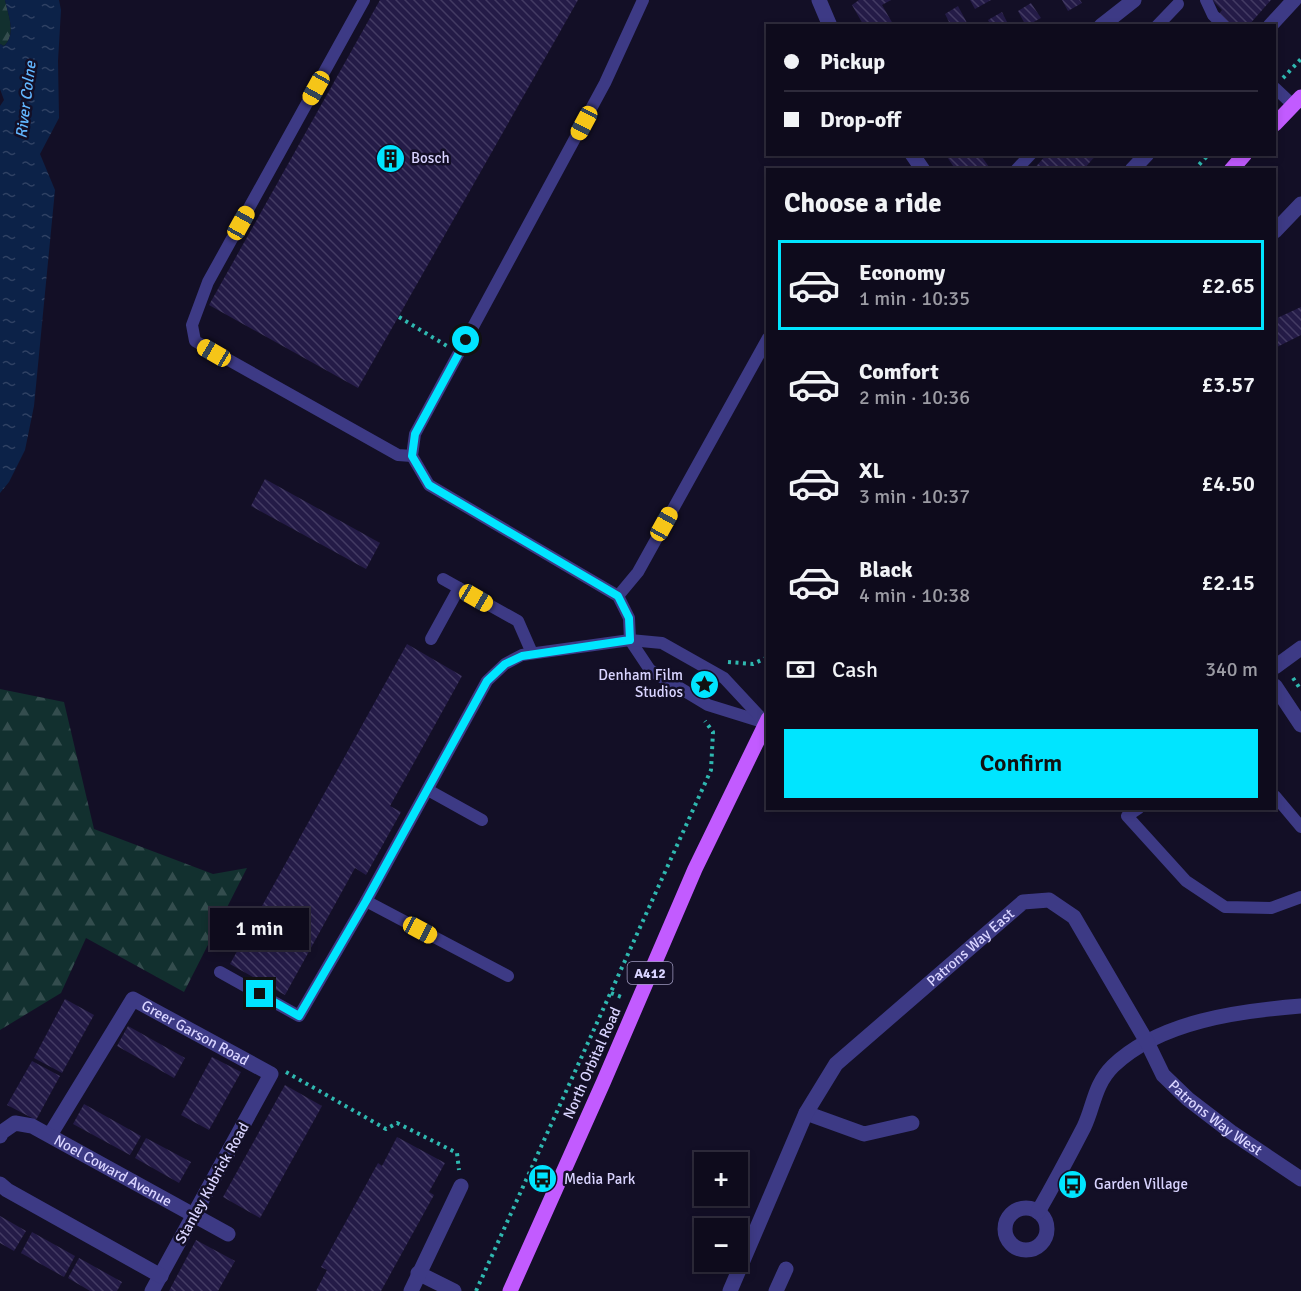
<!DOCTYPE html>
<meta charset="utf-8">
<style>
body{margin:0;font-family:Signika,sans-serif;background:#1c1929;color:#f1f3f6;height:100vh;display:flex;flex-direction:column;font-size:22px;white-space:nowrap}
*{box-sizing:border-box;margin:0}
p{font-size:20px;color:#9b9ba3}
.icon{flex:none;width:33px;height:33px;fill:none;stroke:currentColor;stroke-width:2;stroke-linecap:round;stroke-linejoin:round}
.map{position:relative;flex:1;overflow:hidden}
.side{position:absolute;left:766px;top:168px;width:510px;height:642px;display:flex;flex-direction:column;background:#0e0b1c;border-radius:0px;box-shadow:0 3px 9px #0003,0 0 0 2px #2e2b3b}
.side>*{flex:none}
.guide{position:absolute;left:766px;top:24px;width:510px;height:132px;border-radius:0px;box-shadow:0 3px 9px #0003,0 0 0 2px #2e2b3b;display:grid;align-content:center;height:132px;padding:0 18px;background:#0e0b1c}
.tools{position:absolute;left:694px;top:1152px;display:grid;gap:12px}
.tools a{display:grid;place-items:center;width:54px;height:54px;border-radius:0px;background:#0e0b1c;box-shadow:0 3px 9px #0003,0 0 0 2px #2e2b3b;font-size:30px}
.end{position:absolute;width:27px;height:27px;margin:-14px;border:8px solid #00e5ff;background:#111;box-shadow:0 0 0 3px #111}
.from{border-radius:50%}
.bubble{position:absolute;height:42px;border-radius:0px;background:#0e0b1c;box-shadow:0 3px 9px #0003,0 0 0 2px #2e2b3b;font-size:20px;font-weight:600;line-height:42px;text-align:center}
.car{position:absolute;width:18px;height:36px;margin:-18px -9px;border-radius:8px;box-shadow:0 0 4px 2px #0007;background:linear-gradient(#f5c518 24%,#345 0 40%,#f5c518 0 76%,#345 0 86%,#f5c518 0)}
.guide b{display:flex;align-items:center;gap:21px;height:57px;font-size:22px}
.guide b+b{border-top:2px solid #2e2b3b}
.guide i{width:15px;height:15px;background:#f1f3f6}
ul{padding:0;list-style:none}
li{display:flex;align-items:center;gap:18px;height:90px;margin:0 12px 9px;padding:0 6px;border:3px solid transparent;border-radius:0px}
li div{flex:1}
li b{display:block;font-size:22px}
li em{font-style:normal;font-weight:600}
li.active{border-color:#00e5ff}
li>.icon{width:54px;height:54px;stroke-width:1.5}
h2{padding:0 18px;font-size:27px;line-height:72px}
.pay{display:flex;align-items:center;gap:15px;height:66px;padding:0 18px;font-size:22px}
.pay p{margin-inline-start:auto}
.button{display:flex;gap:12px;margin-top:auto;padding:12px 18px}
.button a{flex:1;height:69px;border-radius:0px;background:#00e5ff;color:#111;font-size:24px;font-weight:600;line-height:69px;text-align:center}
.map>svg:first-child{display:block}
.forest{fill:url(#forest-firs)}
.water{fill:url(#water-ripples)}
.building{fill:url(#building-back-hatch)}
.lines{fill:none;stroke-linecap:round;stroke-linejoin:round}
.path{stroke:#2fb8b0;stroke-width:4;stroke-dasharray:3 4.5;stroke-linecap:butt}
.lane{stroke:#3d3a85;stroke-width:12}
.street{stroke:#3d3a85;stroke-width:15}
.primary{stroke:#c25bff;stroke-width:15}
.route{stroke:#00e5ff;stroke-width:8}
.labels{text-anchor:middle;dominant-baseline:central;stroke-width:5;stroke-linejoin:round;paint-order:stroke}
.shield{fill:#130f26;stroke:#9e99be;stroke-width:1.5}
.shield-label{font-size:14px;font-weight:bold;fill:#d9d4ff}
.poi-label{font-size:15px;fill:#d9d4ff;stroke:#130f26;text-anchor:start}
.street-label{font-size:15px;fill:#d9d4ff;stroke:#130f26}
.water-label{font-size:16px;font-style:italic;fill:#62b6ff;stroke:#130f26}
</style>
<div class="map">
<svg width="1301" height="1291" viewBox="0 0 1301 1291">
<defs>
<pattern id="forest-firs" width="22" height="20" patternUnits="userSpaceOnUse" patternTransform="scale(1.5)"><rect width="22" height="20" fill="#12302f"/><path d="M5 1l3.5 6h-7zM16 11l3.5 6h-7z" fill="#344d4e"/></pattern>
<pattern id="water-ripples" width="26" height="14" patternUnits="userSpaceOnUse" patternTransform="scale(1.5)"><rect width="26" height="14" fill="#0c2248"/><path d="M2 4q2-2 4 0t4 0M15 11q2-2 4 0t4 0" fill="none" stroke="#2f4163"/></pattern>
<pattern id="building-back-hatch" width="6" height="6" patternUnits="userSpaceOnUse" patternTransform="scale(1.5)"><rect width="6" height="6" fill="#241b47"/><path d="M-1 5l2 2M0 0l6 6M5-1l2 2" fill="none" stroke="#433b63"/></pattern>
</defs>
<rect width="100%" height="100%" fill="#130f26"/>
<g class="forest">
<path d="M0 0H5C8 15 17 34 4 46L0 44Z"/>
<path d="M0 689 64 702 94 829 213 874 247 868 184 992 86 938 61 993 0 1030Z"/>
</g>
<path class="water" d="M5 0H59L61 10 58 61 59 118 40 154 55 190 34 406 25 450 9 482 0 493V106L4 100 0 89V44L4 46C17 34 8 15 5 0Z"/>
<g class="building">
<path d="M380 0H578L358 388 209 305Z"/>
<path d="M859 0H891L882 5 893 24 890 26H864L852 5Z"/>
<path d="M970 0H991L975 9Z"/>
<path d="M1062 0H1080L1082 3 1068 11Z"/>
<path d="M1212 0H1271L1248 26H1229L1218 15 1222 10Z"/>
<path d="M1031 3 1041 18 1026 26 1018 11Z"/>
<path d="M958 6 967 23 963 26H951L945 14Z"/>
<path d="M1002 12 1009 26H991L988 20Z"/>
<path d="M945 154H980L991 170H956Z"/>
<path d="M1047 154H1097L1083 170H1033Z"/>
<path d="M1301 307V335L1275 348V319Z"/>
<path d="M265 479 380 543 366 569 251 506Z"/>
<path d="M407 644 462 676 390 806 401 812 366 875 355 868 285 995 230 964Z"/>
<path d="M65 999 94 1015 62 1073 34 1058Z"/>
<path d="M128 1026 185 1058 174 1078 117 1046Z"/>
<path d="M212 1057 241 1072 209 1130 181 1115Z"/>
<path d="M32 1061 60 1076 36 1120 7 1105Z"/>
<path d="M285 1085 322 1106 260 1218 223 1197Z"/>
<path d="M84 1104 141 1136 130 1155 73 1124Z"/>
<path d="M397 1137 445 1163 429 1192 434 1195 381 1291H316L327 1270 321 1267 378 1163 382 1166Z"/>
<path d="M146 1138 191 1162 179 1183 135 1158Z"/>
<path d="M0 1216 26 1231 14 1251 0 1243Z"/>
<path d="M32 1232 75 1256 64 1277 21 1253Z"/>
<path d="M196 1240 235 1261 218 1291H169Z"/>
<path d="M79 1258 122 1282 117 1291H90L68 1278Z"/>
</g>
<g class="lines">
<g class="path">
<path d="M1283 78 1301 59"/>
<path d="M1194 170 1209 154"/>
<path d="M399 317 447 346"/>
<path d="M728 662 753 664 768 657"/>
<path d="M1293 678 1301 690"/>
<path d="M611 993 624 998"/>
<path d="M286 1072 386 1129 397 1123 457 1153 459 1170"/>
<path d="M476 1291 711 770 713 732 705 721"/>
</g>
<g class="lane">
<path d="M364 0 208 282 192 325 195 341 398 455 412 456"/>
<path d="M643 0 605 83 415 434 412 456 429 485 618 596 629 618 630 640 650 670 708 705 766 723"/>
<path d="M1206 0 1213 15 1224 26"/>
<path d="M1157 26 1178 4"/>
<path d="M1275 88 1293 105"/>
<path d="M1016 170 1031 154"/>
<path d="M443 579 518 621 532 653"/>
<path d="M618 596 638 572 768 338"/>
<path d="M431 639 459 588"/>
<path d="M428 790 482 820"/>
<path d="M1275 796 1301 827"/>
<path d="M1139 808 1127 816 1186 881 1225 907 1271 908 1301 897"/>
<path d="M366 901 508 976"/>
<path d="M220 972 299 1016 366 901 487 681 505 664 522 655 630 640 662 643 724 678 764 721"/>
</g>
<g class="street">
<path d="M819 0 830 26"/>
<path d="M1101 26 1134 0"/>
<path d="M1270 26 1294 0"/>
<path d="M912 154 923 170"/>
<path d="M1132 170 1147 154"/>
<path d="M1275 231 1301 204"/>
<path d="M1275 667 1301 648"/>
<path d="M1275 686 1301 725"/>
<path d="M806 1113 864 1134 912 1123"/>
<path id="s1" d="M50 1135 133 999 271 1074 152 1291"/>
<path id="s2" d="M0 1136 2 1132 15 1123 32 1126 228 1234"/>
<path d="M0 1184 7 1190 161 1276"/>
<circle cx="1026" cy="1229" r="21"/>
<path d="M1038 1212C1054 1184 1069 1156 1084 1127 1094 1106 1094 1085 1113 1066 1160 1021 1239 1011 1301 1006"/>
<path d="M418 1273 454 1291"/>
<path d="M411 1291 461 1186"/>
<path id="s3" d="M730 1291 806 1113 836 1064 1023 902 1049 900 1074 917 1147 1042 1163 1075 1188 1099 1231 1132 1301 1179"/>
<path d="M776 1291 786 1269"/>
</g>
<g class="primary">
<path d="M1275 124 1301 97"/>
<path d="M1231 170 1245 154"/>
<path d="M510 1291 603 1083 695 869 768 719"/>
</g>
</g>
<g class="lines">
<path class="route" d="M260 994 299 1016 366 901 487 681 505 664 522 656 630 640 629 618 618 596 429 485 412 456 415 434 466 340"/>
</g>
<defs>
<symbol id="building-disc" viewBox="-11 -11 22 22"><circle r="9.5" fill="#00e5ff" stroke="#130f26"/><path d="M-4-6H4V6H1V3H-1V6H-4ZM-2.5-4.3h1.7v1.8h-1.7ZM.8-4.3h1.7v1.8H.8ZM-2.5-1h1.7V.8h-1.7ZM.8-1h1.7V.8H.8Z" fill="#111"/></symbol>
<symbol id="sight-disc" viewBox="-11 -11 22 22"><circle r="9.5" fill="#00e5ff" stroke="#130f26"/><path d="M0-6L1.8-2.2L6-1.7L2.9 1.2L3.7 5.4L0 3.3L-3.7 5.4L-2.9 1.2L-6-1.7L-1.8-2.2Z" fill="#111"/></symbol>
<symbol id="bus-disc" viewBox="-11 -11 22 22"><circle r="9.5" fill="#00e5ff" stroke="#130f26"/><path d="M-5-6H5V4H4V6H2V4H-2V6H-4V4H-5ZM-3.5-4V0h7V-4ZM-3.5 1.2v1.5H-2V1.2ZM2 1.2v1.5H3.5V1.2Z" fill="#111"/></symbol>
</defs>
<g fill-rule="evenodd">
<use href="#building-disc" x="374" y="142" width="33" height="33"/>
<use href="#sight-disc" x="688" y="668" width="33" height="33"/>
<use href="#bus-disc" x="526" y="1162" width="33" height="33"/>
<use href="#bus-disc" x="1056" y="1168" width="33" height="33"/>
</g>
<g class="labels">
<rect class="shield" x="627.5" y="962" width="45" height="22" rx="4.5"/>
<g class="shield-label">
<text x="650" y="973">A412</text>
</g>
<g class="poi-label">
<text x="411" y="158">Bosch</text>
<text x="683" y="675" text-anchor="end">Denham Film<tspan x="683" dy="17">Studios</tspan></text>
<text x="564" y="1179">Media Park</text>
<text x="1094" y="1184">Garden Village</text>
</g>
<g class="street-label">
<text stroke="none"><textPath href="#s3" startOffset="429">Patrons Way East</textPath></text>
<text stroke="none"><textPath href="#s1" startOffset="230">Greer Garson Road</textPath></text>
<text transform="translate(592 1063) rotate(-66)">North Orbital Road</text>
<text stroke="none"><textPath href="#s3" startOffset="804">Patrons Way West</textPath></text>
<text stroke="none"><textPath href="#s2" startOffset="130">Noel Coward Avenue</textPath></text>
<text transform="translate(212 1183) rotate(-61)">Stanley Kubrick Road</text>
</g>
<g class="water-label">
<text transform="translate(26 100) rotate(-83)">River Colne</text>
</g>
</g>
</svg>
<div class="tools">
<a>+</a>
<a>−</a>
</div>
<i class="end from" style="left:466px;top:340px"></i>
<i class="end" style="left:260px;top:994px"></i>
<div class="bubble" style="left:210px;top:908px;width:99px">1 min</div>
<i class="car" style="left:316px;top:88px;rotate:209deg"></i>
<i class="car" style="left:584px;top:123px;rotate:208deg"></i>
<i class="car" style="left:241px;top:223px;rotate:29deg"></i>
<i class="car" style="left:214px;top:353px;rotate:300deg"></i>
<i class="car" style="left:664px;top:524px;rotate:29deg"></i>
<i class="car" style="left:476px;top:598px;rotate:120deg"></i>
<i class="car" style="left:420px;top:930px;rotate:118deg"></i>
<div class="guide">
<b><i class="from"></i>Pickup</b>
<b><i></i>Drop-off</b>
</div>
<section class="side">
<h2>Choose a ride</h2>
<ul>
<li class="active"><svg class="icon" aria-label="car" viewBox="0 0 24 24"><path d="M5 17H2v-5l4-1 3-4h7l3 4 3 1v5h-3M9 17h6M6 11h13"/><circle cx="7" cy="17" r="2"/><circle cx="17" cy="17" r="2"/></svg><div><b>Economy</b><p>1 min · 10:35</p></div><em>£2.65</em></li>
<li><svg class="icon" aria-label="car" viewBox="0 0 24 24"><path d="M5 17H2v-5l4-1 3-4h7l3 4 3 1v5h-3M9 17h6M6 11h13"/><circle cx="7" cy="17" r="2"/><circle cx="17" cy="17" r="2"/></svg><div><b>Comfort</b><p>2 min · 10:36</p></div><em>£3.57</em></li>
<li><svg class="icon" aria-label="car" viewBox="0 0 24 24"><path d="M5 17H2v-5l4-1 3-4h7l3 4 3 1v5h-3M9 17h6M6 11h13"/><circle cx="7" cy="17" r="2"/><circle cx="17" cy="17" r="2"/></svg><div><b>XL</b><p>3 min · 10:37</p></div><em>£4.50</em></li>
<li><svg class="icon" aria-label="car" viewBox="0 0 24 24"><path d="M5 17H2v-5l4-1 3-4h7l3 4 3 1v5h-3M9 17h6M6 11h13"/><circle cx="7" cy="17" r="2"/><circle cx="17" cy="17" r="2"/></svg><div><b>Black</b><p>4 min · 10:38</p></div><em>£2.15</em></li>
</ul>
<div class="pay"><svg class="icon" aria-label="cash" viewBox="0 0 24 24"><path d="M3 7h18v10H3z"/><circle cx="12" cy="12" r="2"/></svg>Cash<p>340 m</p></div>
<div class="button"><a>Confirm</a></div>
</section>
</div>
